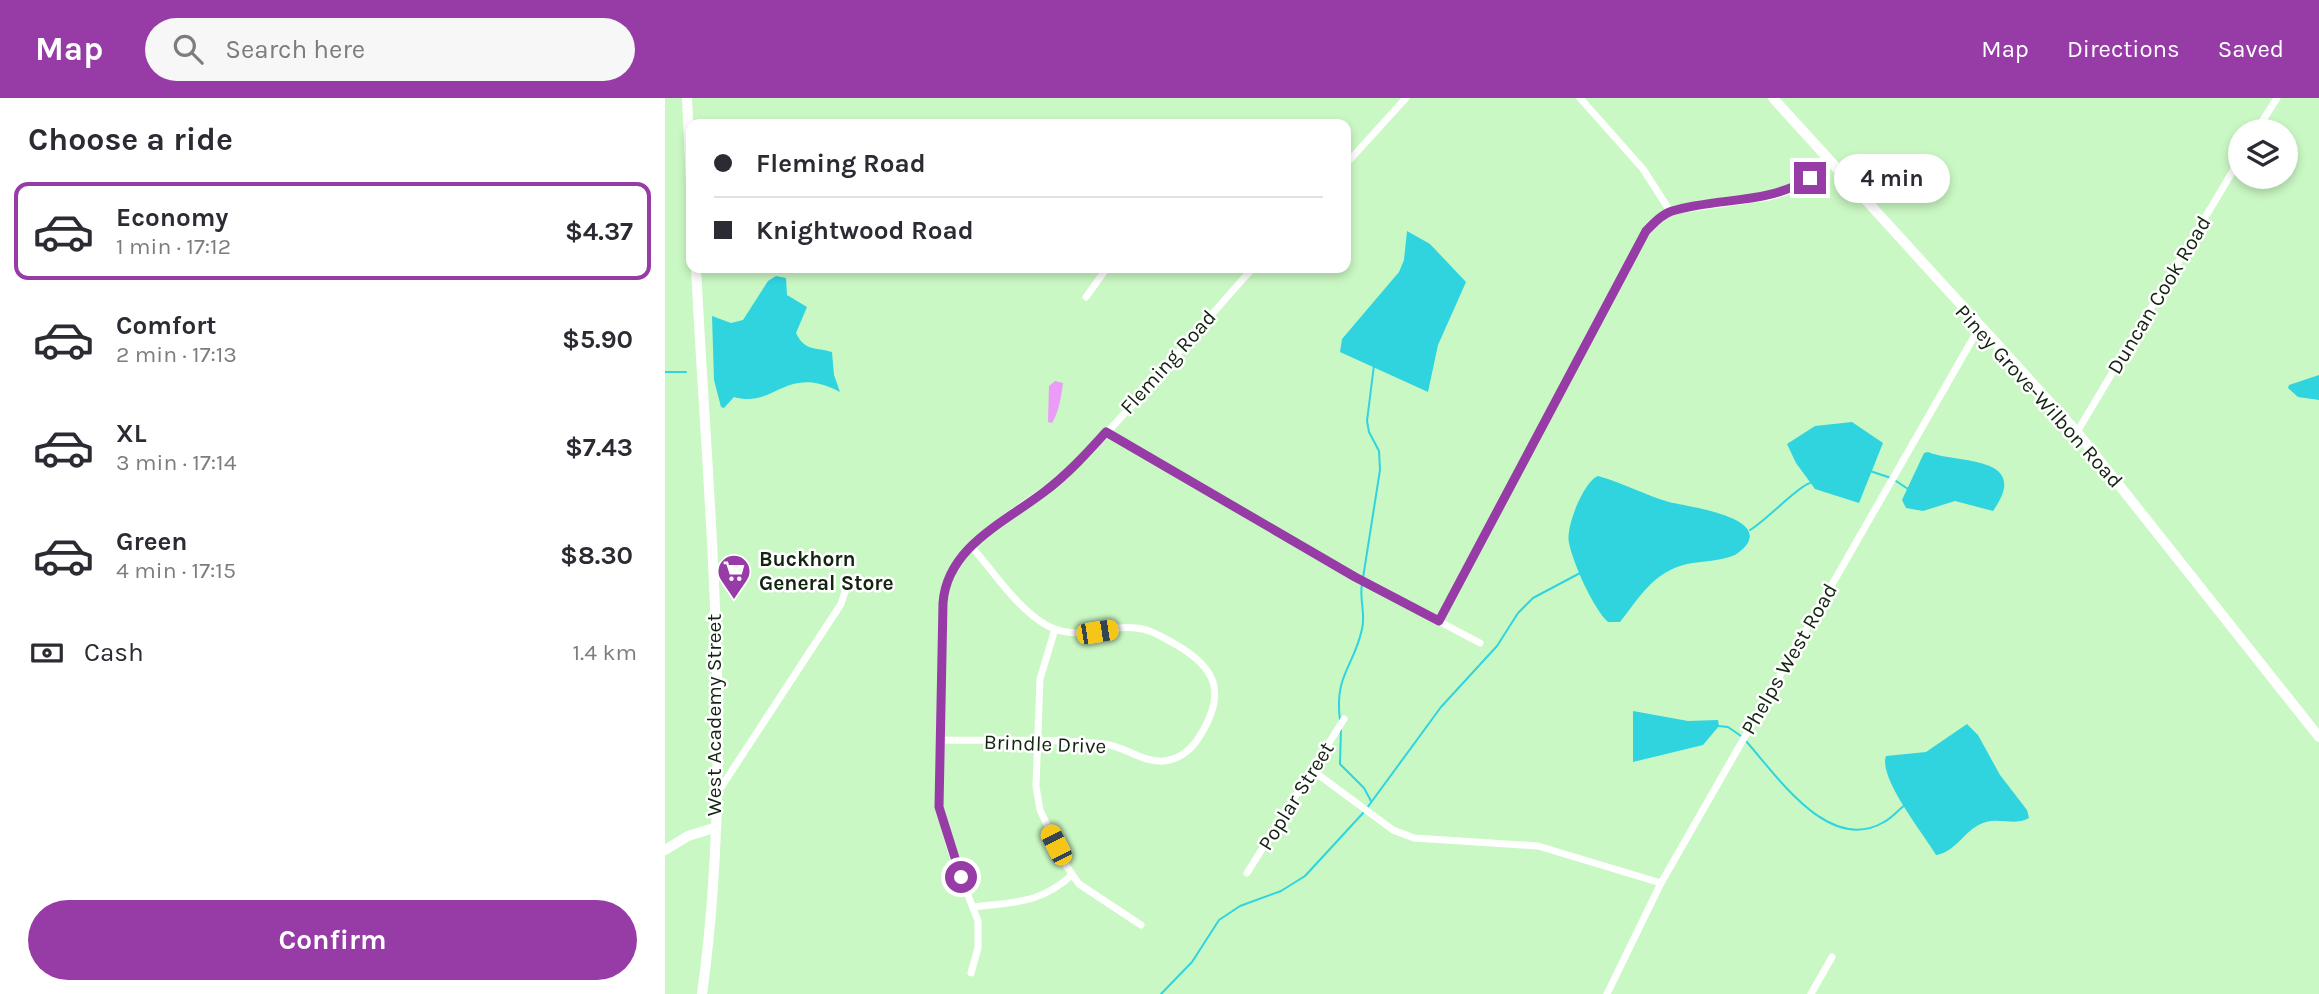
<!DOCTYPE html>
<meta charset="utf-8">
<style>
body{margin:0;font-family:Karla,sans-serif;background:#f7f7f7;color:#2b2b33;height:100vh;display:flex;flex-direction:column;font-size:26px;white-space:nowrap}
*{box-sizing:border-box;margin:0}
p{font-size:23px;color:#7c7c81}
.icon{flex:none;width:38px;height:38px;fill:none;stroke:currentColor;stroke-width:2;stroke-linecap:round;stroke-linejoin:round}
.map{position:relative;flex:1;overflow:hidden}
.details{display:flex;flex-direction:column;background:#fff;width:665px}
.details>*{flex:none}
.top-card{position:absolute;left:21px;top:21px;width:665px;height:154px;border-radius:14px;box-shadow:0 4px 10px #0003;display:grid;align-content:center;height:154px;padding:0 28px;background:#fff}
.buttons{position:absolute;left:1563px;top:21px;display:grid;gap:14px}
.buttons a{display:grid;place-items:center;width:70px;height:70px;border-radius:50%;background:#fff;box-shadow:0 4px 10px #0003;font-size:35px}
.end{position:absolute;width:32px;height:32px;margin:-16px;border:9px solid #973ca6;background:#fff;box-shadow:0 0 0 4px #fff}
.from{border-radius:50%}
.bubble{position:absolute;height:49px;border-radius:24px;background:#fff;box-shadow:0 4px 10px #0003;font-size:23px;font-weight:700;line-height:49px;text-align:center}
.car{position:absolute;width:21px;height:42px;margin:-21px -10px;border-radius:9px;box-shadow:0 0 5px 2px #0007;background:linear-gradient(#f5c518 24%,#345 0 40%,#f5c518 0 76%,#345 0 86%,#f5c518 0)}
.top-card b{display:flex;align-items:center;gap:24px;height:66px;font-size:26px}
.top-card b+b{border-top:2px solid #e1e1e2}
.top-card i{width:18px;height:18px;background:#2b2b33}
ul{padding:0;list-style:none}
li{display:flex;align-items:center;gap:21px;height:98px;margin:0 14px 10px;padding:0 14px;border:4px solid transparent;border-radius:14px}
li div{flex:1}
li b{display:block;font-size:26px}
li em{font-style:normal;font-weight:700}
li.selected{border-color:#973ca6}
li>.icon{width:63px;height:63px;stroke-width:1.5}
h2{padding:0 28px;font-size:32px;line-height:84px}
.pay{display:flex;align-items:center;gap:18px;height:77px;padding:0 28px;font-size:26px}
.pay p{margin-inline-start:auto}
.primary-button{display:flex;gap:14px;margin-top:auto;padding:14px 28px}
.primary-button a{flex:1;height:80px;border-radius:42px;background:#973ca6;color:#fff;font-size:28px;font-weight:700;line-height:80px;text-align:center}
header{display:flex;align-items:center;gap:42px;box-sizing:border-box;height:98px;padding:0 35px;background:#973ca6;color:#fff}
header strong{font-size:33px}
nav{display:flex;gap:38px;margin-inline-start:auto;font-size:24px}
.search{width:490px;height:63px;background:#f7f7f7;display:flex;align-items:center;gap:18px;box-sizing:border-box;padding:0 24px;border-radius:38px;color:#7c7c81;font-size:26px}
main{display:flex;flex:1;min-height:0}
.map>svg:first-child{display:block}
.green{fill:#eb9bf8}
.water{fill:#2fd4df}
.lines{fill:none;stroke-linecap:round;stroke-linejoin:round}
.stream{stroke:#2fd4df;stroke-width:2}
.street{stroke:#fff;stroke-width:7}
.secondary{stroke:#fff;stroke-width:10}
.route{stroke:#973ca6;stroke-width:9}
.labels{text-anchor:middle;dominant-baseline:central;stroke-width:5;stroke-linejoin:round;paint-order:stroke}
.street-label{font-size:21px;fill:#132411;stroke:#fff}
.poi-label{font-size:21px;font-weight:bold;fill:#132411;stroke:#fff;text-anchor:start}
</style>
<header>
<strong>Map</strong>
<div class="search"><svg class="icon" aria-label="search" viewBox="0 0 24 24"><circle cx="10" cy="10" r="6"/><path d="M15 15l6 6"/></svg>Search here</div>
<nav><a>Map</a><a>Directions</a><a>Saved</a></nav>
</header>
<main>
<section class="details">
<h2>Choose a ride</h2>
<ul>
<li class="selected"><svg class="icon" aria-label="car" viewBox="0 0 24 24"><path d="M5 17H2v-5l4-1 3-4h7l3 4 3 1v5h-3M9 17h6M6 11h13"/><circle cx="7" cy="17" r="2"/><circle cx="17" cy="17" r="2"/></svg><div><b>Economy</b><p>1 min · 17:12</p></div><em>$4.37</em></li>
<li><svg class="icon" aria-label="car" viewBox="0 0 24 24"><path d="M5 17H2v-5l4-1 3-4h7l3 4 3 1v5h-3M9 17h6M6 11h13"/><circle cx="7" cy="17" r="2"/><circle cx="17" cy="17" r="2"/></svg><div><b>Comfort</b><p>2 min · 17:13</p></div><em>$5.90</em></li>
<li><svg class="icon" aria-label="car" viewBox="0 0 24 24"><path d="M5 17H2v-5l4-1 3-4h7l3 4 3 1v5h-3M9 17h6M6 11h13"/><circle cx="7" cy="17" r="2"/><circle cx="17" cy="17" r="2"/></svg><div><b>XL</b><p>3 min · 17:14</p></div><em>$7.43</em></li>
<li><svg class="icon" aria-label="car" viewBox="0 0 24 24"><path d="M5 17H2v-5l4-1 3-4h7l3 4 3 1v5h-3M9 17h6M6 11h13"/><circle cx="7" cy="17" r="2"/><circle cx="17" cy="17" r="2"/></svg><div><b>Green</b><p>4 min · 17:15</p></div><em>$8.30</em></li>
</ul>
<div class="pay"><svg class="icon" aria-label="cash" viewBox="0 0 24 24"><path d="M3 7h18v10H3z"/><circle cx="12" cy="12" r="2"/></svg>Cash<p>1.4 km</p></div>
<div class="primary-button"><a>Confirm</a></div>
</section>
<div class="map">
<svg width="1654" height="896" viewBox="0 0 1654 896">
<rect width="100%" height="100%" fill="#caf8c4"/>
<path class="green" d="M390 283 398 285C396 299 394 314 387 325L383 324 384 288Z"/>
<g class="water">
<path d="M742 133 765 146 801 184 773 247 763 294 675 254 677 241 734 174 739 162Z"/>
<path d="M111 178 121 180 122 197 142 209 131 235C140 254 151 249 167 254L169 277 175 294C121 265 110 311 69 299L59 310 56 309 49 282 47 218 66 225 78 222 103 183Z"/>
<path d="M1654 277V302L1633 299 1623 290 1624 287Z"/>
<path d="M1187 324 1218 345 1194 405 1150 391 1131 365 1122 346 1150 328Z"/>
<path d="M1263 354C1291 366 1368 356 1328 413L1290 403 1258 413 1241 410 1237 402 1259 355Z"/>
<path d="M933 378C958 385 980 397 1004 404 1019 408 1093 417 1084 442 1083 447 1075 454 1070 457 1056 463 1037 463 1022 466 988 474 975 499 955 524H943C928 510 908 465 904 445 900 430 919 383 933 378Z"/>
<path d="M968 613 1023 623 1053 622 1054 628 1038 647 968 664Z"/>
<path d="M1302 626 1313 637 1335 677 1362 712 1364 720C1350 728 1336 720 1321 724 1301 729 1292 754 1271 757 1259 736 1213 680 1221 658L1261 654Z"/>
</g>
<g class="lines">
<g class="stream">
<path d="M0 274H21"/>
<path d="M1205 373 1226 380"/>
<path d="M1231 383 1243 391"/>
<path d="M1085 432C1102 422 1133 388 1145 385"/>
<path d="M698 480 715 372 714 353 704 334 702 323 709 267"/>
<path d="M675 622C669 577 689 569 697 531 701 516 694 501 697 486"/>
<path d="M1053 628 1063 629 1076 638"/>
<path d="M676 631 675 666 699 690 706 703"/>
<path d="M1080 642C1111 676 1163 757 1219 724 1227 720 1233 712 1240 707"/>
<path d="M702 710 776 609 832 548 853 515 868 500 917 474"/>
<path d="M496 896 527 864 554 822 575 808 616 793 640 778 699 714"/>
</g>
<g class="street">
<path d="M915 0 978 71 1005 113"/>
<path d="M1591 33 1612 0"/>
<path d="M681 66 741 0"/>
<path d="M421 199 442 170"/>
<path d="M441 334 690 479 815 545"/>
<path d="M1412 334 1575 61"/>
<path d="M774 523 981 133 1005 113 1104 99 1125 93 1164 64"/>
<path d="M390 531 375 581 371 688 375 712 402 769 414 786 476 827"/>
<path d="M275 642C329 643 385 640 439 646 460 648 477 665 499 663 516 661 528 650 536 636 562 593 550 569 510 546 497 539 485 531 471 530 440 526 413 544 383 528 352 511 329 474 306 448"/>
<path d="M647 672 728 732 749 740 873 748 996 785"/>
<path d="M53 694 176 506 184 481"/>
<path d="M582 775 679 621"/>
<path d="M309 809C349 804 375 806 407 777"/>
<path d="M306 875 313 850V823L287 756 274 709 278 505C279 489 284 474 294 461 326 421 377 400 414 364 475 302 530 234 588 170"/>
<path d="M942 896 996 785 1314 230"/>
<path d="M1146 896 1167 859"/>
</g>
<g class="secondary">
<path d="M22 0 26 87"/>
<path d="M1108 0 1412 334 1654 639"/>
<path d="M31 170C43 409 70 658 37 896"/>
<path d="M0 752 23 738 49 730"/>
</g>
</g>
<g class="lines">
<path class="route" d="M296 779 274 709 278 505C282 449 340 424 379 394 402 377 422 355 441 334L690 479 774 523 981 133C988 126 997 116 1007 113 1054 99 1102 107 1145 80"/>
</g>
<defs>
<symbol id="supermarket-pin" viewBox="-11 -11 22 30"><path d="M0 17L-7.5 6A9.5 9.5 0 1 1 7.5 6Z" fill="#973ca6" stroke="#fff"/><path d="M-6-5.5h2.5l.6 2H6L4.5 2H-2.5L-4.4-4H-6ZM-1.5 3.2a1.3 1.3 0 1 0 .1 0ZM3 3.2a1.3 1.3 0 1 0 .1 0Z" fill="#fff"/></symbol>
</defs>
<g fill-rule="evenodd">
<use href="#supermarket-pin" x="50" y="454" width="38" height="52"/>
</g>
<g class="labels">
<g class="street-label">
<text transform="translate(1494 197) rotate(-59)">Duncan Cook Road</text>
<text transform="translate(503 264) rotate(-48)">Fleming Road</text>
<text transform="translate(1374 298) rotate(48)">Piney Grove-Wilbon Road</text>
<text transform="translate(1124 561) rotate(-60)">Phelps West Road</text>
<text transform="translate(49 617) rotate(-90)">West Academy Street</text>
<text transform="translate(380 646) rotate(2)">Brindle Drive</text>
<text transform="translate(631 698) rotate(-58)">Poplar Street</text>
</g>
<g class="poi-label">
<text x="94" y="461">Buckhorn<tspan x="94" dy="24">General Store</tspan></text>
</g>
</g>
</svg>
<div class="buttons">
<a><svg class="icon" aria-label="layers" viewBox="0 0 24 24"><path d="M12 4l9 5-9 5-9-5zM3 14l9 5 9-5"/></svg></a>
</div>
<i class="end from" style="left:296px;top:779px"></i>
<i class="end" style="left:1145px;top:80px"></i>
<div class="bubble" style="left:1169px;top:56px;width:116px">4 min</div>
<i class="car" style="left:432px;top:534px;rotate:81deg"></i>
<i class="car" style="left:391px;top:747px;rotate:333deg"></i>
<div class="top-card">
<b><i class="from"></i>Fleming Road</b>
<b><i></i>Knightwood Road</b>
</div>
</div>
</main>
